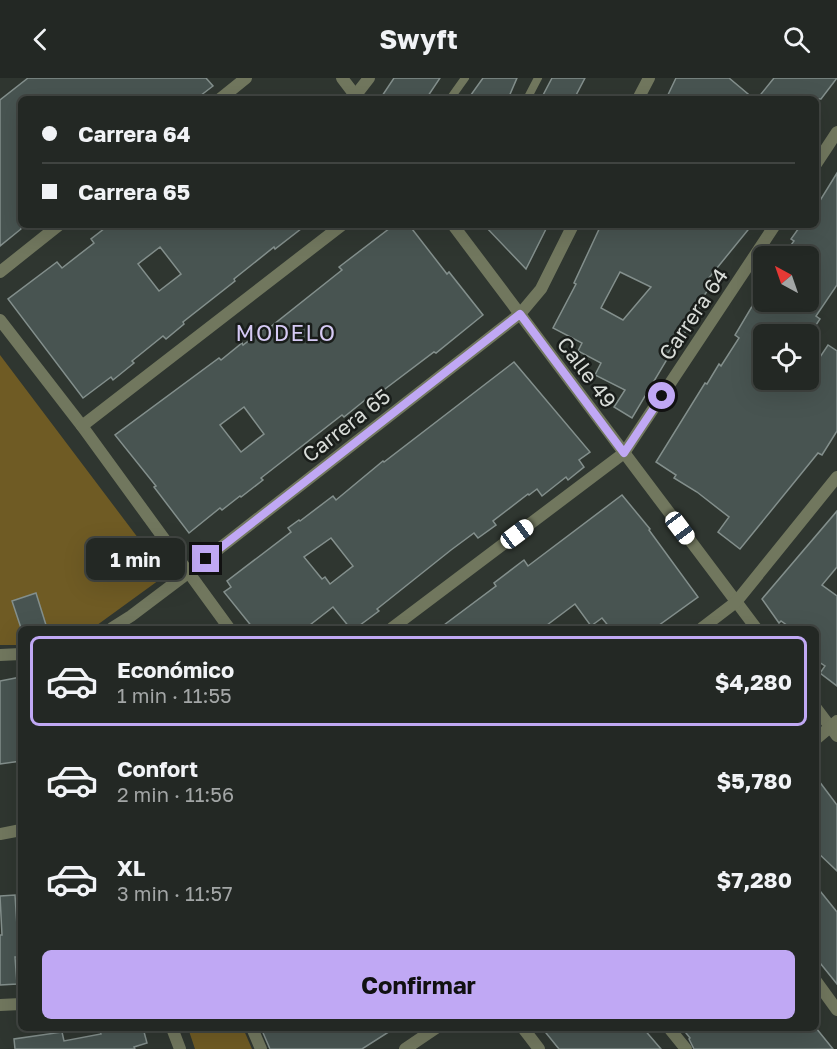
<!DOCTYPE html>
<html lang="es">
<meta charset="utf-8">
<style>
body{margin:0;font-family:"Golos Text",sans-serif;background:#2f3431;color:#f1f3f6;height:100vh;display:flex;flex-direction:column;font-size:22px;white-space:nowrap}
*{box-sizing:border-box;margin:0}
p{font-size:20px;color:#a3a6a6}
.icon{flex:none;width:33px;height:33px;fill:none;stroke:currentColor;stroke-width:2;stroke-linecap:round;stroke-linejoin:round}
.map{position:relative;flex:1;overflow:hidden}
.details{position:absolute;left:18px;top:548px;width:801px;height:405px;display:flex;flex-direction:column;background:#232824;border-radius:9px;box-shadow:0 6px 24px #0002,0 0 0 2px #404441}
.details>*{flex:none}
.banner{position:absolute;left:18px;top:18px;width:801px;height:132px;border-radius:9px;box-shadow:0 6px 24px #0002,0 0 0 2px #404441;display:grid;align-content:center;height:132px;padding:0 24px;background:#232824}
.needle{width:39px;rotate:320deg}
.fabs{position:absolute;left:753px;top:168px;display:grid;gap:12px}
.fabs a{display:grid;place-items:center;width:66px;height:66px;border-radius:9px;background:#232824;box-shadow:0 6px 24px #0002,0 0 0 2px #404441;font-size:30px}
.end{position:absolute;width:27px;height:27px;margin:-14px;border:8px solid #c0a8f4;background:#111;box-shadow:0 0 0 3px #111}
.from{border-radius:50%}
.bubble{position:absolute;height:42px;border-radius:9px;background:#232824;box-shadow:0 6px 24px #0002,0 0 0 2px #404441;font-size:20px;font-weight:700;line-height:42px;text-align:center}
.car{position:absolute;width:18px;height:36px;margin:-18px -9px;border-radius:8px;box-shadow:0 0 4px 2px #0007;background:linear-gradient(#fff 24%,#345 0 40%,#fff 0 76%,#345 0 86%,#fff 0)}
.banner b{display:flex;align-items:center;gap:21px;height:57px;font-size:22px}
.banner b+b{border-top:2px solid #404441}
.banner i{width:15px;height:15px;background:#f1f3f6}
ul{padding:10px 0 0;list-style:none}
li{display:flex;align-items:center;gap:18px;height:90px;margin:0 12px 9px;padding:0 12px;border:3px solid transparent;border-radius:9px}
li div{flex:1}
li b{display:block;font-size:22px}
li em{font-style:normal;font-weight:700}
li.on{border-color:#c0a8f4}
li>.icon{width:54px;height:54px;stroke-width:1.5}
.button{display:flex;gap:12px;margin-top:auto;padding:12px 24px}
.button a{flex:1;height:69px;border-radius:9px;background:#c0a8f4;color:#111;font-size:24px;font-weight:700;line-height:69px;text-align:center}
header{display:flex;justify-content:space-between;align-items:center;height:78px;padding:0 24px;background:#232824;font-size:27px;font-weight:700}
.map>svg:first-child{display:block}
.green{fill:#6f5b24}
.building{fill:#485451;stroke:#838f8c;stroke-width:1.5;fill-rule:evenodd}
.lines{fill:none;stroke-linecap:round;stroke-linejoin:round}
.lane{stroke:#71775e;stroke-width:8}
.street{stroke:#71775e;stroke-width:12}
.route{stroke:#c0a8f4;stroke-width:8}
.labels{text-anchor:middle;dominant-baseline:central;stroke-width:5;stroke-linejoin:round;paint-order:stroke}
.street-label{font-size:21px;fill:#d8dcd8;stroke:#191d1a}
.neighbourhood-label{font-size:22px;letter-spacing:1.5px;fill:#d6caf5;stroke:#191d1a}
</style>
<header><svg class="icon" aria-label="back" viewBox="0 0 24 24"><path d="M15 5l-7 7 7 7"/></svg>Swyft<svg class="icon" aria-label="search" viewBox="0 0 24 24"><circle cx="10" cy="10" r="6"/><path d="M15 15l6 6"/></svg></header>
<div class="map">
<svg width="837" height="971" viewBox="0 0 837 971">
<rect width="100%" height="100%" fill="#2f3630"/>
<g class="green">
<path d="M0 277 166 497 93 550H21V567H0Z"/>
<path d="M188 950H243L252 971H195Z"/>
</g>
<g class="building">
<path d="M28 0H206L213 8 196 21H21V151L0 168V22Z"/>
<path d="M394 0H440L426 21H380Z"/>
<path d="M483 0H517L508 21H468Z"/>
<path d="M552 0H585L574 21H541Z"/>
<path d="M676 0H729L754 21H666Z"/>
<path d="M774 0H837L821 21H757Z"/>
<path d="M837 95V207L816 238 820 241 810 256H764V302H796L802 306 805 302H808V297L828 267 837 273V353L822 377 818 375 740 471 718 454 729 439 697 414 674 400 676 397 656 384 705 305 707 306 719 286 721 288 739 260 735 257 754 225 808 224V178H783L794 163 791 161 801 147H816V129Z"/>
<path d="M109 147H306L275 171 274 169 234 201 235 203 183 244 184 246 166 261 163 258 132 283 134 285 113 302 111 299 83 320 8 221 57 184 62 190 94 165 91 161ZM160 169 181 196 159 213 138 186Z"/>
<path d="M394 147H409L447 196 449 194 483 237 436 275 434 274 377 317 375 314 344 339 342 337 261 400 263 402 241 419 240 418 222 432 220 430 189 455 154 409 156 408 115 357 219 280 221 282 242 265 243 267 268 248 269 250 342 192 339 189ZM244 329 264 356 241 374 220 347Z"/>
<path d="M484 147H548L526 191Z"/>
<path d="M601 147H752L708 201 714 205 697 226 701 229 684 250 687 252 666 277 669 278 632 340 614 329 625 312 595 297 601 285 578 273 582 265 553 250 576 206 574 205ZM620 194 651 209 623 242 601 230Z"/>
<path d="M514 284 590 374 579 382 584 389 568 402 566 399 542 418 537 411 529 417 528 416 493 443 496 447 478 460 474 455 451 472 377 531 379 533 356 550H350L333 529 306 550H253L224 514 231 509 227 503 291 454 288 450 299 442 300 443 333 418 336 422 383 383 384 384ZM331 460 353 488 330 506 325 499 322 501 304 479Z"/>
<path d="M622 417 650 451 649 452 698 519 655 550H610L602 540 591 548 575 526 543 550H440L496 508 494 505 524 482 528 488Z"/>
<path d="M837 433V489L822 507 837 518V608L820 595 825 588 816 582V550H791L781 543 779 545 762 521Z"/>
<path d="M36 515 46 547 34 550H21L12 523Z"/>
<path d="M21 599V683L0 686V603Z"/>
<path d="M816 699 837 727V793L816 773Z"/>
<path d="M816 808 837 834V906L816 880Z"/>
<path d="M15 817 19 879H15L17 906 0 907V857H2L0 818Z"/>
<path d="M113 950H143L147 965 134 969 135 971H15L14 961 62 954 64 963 101 956 100 953Z"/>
<path d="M261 950H395L362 971H270Z"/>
<path d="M542 950H643L661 971H559Z"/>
<path d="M682 950H816L833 971H694L689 961 690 960Z"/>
</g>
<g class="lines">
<g class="lane">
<path d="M450 21 465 0"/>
<path d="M527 21 538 0"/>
</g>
<g class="street">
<path d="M342 0 358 21"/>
<path d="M355 18 369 0"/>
<path d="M220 21 246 0"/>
<path d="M638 21 649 0"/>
<path d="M816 86 837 54"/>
<path d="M453 147 756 550"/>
<path d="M0 194 59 147"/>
<path d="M0 242 82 348 229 550"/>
<path d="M82 348 342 147"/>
<path d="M112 550 131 538 188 495 520 236 541 211 573 147"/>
<path d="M392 550 624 375 775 147"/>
<path d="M702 550 736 524 837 399"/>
<path d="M0 577 21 576"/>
<path d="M816 630 837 658"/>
<path d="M816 661 837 643"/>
<path d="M0 756 21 752"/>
<path d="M816 903 837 932"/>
<path d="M0 927 21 926"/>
<path d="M172 950 180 971"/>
<path d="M252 950 261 971"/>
<path d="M523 950 539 971"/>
<path d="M669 950 686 971"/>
<path d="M405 971 436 950"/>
</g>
</g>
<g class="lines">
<path class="route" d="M206 481 520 236 624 375 662 318"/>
</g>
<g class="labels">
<g class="street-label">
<text transform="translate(693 236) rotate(-56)">Carrera 64</text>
<text transform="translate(587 294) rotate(53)">Calle 49</text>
<text transform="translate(346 347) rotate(-38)">Carrera 65</text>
</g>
<g class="neighbourhood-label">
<text x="286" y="254">MODELO</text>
</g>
</g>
</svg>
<div class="fabs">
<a><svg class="needle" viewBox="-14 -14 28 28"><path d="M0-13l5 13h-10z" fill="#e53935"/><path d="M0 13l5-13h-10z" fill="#a3a6a6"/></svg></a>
<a><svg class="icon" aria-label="locate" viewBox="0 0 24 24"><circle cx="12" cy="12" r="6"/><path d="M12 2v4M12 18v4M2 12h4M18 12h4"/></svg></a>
</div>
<i class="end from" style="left:662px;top:318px"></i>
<i class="end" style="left:206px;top:481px"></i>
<div class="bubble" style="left:86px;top:460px;width:99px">1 min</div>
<i class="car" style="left:680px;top:450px;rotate:143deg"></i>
<i class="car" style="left:517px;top:456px;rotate:53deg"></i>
<div class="banner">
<b><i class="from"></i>Carrera 64</b>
<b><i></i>Carrera 65</b>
</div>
<section class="details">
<ul>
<li class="on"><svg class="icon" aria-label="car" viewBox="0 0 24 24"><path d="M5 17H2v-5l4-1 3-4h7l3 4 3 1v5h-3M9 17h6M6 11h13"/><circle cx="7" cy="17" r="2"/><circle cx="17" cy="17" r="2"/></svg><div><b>Económico</b><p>1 min · 11:55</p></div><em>$4,280</em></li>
<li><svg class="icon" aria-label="car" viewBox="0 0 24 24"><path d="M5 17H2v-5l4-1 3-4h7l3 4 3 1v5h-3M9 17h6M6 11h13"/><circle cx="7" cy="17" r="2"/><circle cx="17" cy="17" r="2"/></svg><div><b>Confort</b><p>2 min · 11:56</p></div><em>$5,780</em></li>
<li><svg class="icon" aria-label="car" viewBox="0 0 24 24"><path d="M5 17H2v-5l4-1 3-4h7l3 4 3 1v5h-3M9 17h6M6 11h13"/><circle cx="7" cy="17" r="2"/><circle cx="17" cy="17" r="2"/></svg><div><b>XL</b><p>3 min · 11:57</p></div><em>$7,280</em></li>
</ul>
<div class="button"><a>Confirmar</a></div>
</section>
</div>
